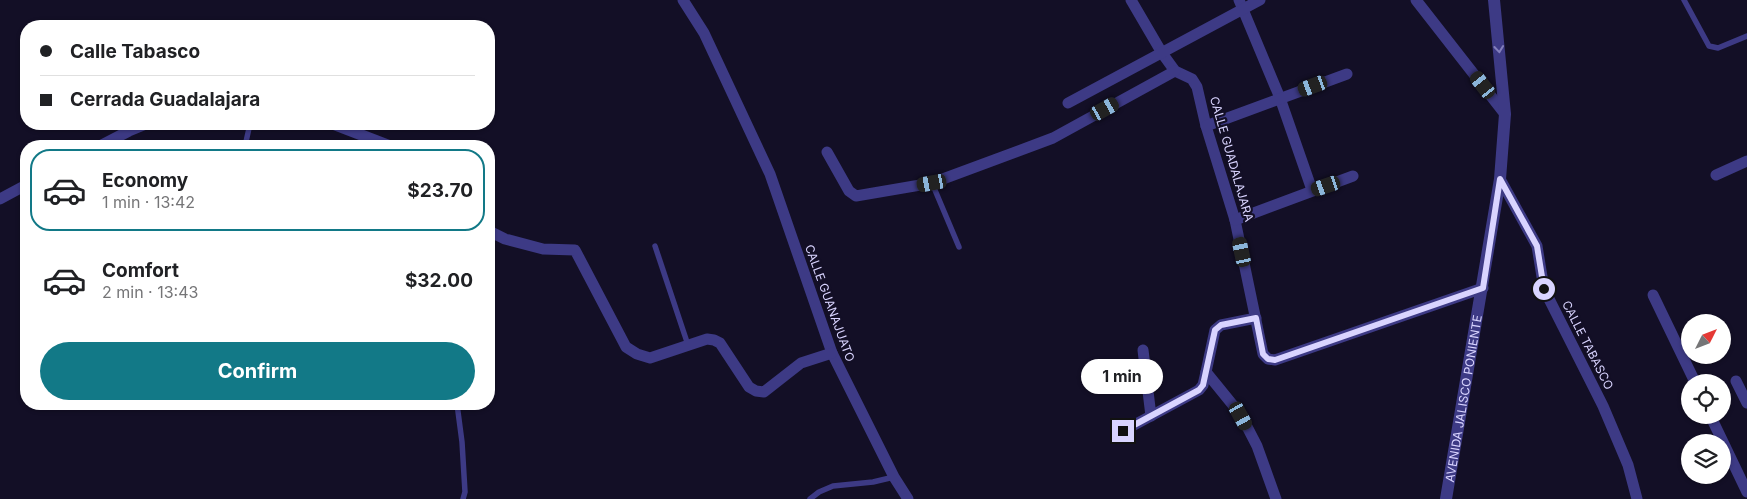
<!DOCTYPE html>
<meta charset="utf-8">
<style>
body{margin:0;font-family:Inter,sans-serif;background:#f2f2f2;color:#202124;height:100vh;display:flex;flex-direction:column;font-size:19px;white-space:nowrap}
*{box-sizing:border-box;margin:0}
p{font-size:16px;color:#757577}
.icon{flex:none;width:28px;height:28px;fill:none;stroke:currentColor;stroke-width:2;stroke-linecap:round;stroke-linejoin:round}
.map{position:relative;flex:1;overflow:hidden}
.panel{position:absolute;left:20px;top:140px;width:475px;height:270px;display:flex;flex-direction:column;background:#fff;border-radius:20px;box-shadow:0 1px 4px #0004}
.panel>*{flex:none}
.guide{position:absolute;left:20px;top:20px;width:475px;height:110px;border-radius:20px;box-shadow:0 1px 4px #0004;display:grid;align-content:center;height:110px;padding:0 20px;background:#fff}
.needle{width:32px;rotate:48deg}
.tools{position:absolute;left:1681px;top:314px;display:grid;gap:10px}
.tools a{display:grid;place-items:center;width:50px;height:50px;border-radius:50%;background:#fff;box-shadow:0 1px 4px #0004;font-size:25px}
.end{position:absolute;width:22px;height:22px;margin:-11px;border:6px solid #d9d4ff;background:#111;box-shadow:0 0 0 2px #111}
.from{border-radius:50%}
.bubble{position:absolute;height:35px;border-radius:18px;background:#fff;box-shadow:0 1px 4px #0004;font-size:16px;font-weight:700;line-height:35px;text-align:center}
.car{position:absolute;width:15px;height:30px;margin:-15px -8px;border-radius:6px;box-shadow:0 0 4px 1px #0007;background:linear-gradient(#222 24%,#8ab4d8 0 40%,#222 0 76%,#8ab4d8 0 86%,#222 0)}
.guide b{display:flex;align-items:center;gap:18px;height:48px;font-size:19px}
.guide b+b{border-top:1px solid #e0e0e0}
.guide i{width:12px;height:12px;background:#202124}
ul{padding:9px 0 0;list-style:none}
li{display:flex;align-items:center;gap:15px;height:82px;margin:0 10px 8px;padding:0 10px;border:2px solid transparent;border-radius:20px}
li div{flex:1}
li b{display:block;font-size:19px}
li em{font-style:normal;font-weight:700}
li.on{border-color:#127987}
li>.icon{width:45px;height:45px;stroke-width:1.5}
.button{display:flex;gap:10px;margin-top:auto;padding:10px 20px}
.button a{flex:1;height:58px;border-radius:30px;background:#127987;color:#fff;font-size:20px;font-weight:700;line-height:58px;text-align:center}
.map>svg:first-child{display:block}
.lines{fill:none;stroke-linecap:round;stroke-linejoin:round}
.service{stroke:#3d3a85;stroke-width:5.5}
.minor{stroke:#3d3a85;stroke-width:11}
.tertiary{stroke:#3d3a85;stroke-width:12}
.oneway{stroke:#837fbc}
.route{stroke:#d9d4ff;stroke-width:6}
.labels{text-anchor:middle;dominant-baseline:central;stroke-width:4.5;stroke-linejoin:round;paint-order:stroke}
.street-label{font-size:12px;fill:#d9d4ff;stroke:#130f26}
</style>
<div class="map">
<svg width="1747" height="499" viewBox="0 0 1747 499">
<rect width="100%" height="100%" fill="#130f26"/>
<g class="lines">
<g class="service">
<path d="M1684 0 1709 46 1718 48 1747 36"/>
<path d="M245 146 250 124"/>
<path d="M932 183 959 247"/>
<path d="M655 246 688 345"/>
<path d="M457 404 462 442 465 492 463 499"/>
<path d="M810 499 819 492 833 486 873 482 894 477"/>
</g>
<g class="minor">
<path d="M683 0 704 33 770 174 832 353 894 477 908 499"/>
<path d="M1131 0 1162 53 1175 71 1192 79 1197 87 1206 126 1235 220 1263 354 1268 359 1275 360 1483 288"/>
<path d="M1239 0 1280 98 1312 190"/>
<path d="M1416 0 1505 114"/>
<path d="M1068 103 1260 0"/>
<path d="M333 124 390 146"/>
<path d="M399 124H405"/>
<path d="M1206 126 1347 74"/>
<path d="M100 146 129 131 146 124"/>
<path d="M827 152 849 191 856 196 932 183 1053 138 1175 71"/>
<path d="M1716 175 1747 161"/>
<path d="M1500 179 1537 246 1544 289 1603 406 1628 465 1637 499"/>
<path d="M0 199 26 185"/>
<path d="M1235 220 1353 176"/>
<path d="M489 231 505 239 543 249 575 250 626 347 637 354 650 358 707 339 714 340 720 343 749 387 756 391 764 392 801 363 832 353"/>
<path d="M1653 295 1695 382"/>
<path d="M1256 318 1221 325 1215 330 1206 372 1241 415 1257 446 1276 499"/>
<path d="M1143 350 1151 416"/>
<path d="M1736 381 1747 403"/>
<path d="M1710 415 1747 492"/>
<path d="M1123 431 1199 390 1203 385 1206 372"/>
</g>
<path class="tertiary" id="s1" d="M1446 499 1500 179 1505 114 1494 0"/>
</g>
<defs><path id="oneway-chevron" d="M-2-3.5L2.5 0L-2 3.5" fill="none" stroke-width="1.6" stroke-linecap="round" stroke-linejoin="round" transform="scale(1.25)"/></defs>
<use class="oneway" href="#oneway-chevron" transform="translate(1499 49) rotate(84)"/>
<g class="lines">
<path class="route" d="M1123 431 1199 390 1203 385 1215 330 1221 325 1256 318 1263 354 1268 359 1275 360 1483 288 1500 179 1537 246 1544 289"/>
</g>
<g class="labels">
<g class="street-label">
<text transform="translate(1232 159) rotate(74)">CALLE GUADALAJARA</text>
<text transform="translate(830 303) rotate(70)">CALLE GUANAJUATO</text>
<text transform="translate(1588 345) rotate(63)">CALLE TABASCO</text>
<text stroke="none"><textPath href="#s1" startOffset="102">AVENIDA JALISCO PONIENTE</textPath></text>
</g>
</g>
</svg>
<div class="tools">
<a><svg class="needle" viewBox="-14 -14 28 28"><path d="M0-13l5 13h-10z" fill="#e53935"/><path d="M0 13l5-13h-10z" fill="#757577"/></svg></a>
<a><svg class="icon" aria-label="locate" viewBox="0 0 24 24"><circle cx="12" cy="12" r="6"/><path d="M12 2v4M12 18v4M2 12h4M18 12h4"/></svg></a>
<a><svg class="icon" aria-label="layers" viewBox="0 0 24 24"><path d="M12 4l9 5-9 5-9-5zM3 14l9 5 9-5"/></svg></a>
</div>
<i class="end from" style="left:1544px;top:289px"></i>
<i class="end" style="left:1123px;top:431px"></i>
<div class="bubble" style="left:1081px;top:359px;width:82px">1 min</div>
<i class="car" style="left:1483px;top:85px;rotate:322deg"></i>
<i class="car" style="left:1313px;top:86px;rotate:250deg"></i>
<i class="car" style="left:1105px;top:109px;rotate:61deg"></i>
<i class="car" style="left:932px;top:183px;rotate:260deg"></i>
<i class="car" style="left:1326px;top:186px;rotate:251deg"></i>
<i class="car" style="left:1242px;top:252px;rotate:348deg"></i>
<i class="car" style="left:1241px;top:416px;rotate:151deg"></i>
<div class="guide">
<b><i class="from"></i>Calle Tabasco</b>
<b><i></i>Cerrada Guadalajara</b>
</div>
<section class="panel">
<ul>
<li class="on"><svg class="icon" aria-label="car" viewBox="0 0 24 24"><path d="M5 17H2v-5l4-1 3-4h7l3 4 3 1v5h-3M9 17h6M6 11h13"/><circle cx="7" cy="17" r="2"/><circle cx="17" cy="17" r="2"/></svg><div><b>Economy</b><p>1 min · 13:42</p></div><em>$23.70</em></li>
<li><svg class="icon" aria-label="car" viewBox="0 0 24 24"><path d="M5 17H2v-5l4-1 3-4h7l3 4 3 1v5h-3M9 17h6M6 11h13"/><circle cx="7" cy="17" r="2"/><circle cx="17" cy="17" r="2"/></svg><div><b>Comfort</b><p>2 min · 13:43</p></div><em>$32.00</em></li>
</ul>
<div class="button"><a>Confirm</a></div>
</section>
</div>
